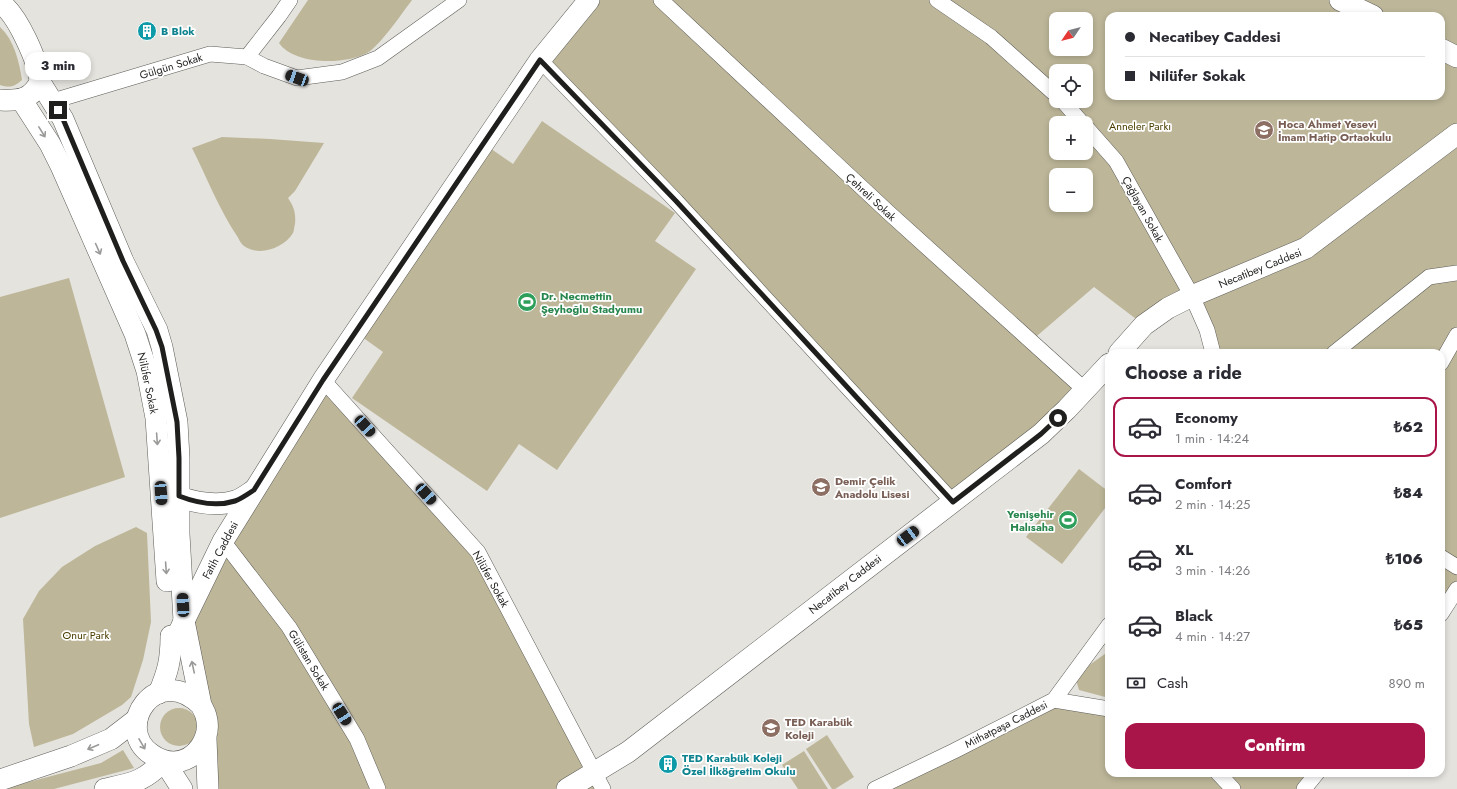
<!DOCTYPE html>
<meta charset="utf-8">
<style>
body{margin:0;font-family:Jost,sans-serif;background:#f7f7f7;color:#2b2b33;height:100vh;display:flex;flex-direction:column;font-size:15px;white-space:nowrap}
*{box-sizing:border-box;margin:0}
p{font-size:13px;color:#7c7c81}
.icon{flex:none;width:22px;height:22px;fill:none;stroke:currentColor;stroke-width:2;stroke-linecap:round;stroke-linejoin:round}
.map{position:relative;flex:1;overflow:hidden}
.sheet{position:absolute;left:1105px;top:349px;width:340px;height:428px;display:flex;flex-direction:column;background:#fff;border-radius:12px;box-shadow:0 2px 6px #0003}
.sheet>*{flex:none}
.banner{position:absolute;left:1105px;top:12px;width:340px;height:88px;border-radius:12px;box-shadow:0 2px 6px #0003;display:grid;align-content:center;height:88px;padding:0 20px;background:#fff}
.needle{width:26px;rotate:235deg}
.tools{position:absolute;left:1049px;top:12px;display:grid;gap:8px}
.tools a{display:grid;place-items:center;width:44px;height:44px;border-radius:8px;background:#fff;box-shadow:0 2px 6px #0003;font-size:20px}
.end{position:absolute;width:18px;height:18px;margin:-9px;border:5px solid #1f1f1d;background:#fff;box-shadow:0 0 0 2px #fff}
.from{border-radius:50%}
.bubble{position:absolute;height:28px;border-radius:12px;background:#fff;box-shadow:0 2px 6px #0003;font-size:13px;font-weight:800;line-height:28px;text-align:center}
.car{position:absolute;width:12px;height:24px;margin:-12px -6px;border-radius:5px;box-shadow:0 0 3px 1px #0007;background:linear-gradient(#222 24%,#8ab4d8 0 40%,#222 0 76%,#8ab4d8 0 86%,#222 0)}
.banner b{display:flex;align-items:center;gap:14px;height:38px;font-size:15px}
.banner b+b{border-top:1px solid #e1e1e2}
.banner i{width:10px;height:10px;background:#2b2b33}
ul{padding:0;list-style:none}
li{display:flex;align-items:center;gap:12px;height:60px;margin:0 8px 6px;padding:0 12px;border:2px solid transparent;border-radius:12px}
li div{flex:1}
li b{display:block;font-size:15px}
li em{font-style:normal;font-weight:800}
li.selected{border-color:#a91549}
li>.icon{width:36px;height:36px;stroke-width:1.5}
h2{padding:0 20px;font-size:18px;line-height:48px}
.pay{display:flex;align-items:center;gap:10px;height:44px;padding:0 20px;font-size:15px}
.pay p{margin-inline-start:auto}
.primary-button{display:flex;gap:8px;margin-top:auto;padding:8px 20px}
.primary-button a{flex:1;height:46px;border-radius:12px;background:#a91549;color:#fff;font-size:16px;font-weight:800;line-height:46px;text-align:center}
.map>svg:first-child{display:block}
.green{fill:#bdb699;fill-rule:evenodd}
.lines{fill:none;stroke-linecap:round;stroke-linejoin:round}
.street-casing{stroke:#5d5c58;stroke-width:16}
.secondary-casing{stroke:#5d5c58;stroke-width:22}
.street{stroke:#fff;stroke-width:15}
.secondary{stroke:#fff;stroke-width:21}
.oneway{stroke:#9a9a99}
.route{stroke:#1f1f1d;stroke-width:5}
.labels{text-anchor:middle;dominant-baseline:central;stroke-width:3.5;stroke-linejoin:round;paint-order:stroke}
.culture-label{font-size:11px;font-weight:bold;fill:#0d838f;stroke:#fff;text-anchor:start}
.street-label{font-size:11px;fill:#1f1f1d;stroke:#fff}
.education-label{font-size:11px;font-weight:bold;fill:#785e54;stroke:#fff;text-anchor:start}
.park-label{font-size:11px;fill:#4b3e00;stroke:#fff}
.leisure-label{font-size:11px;font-weight:bold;fill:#27864d;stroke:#fff;text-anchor:start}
</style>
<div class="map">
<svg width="1457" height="789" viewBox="0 0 1457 789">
<rect width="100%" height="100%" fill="#e4e3de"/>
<g class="green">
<path d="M308 0H412C402 13 380 46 367 53 345 65 294 65 279 43Z"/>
<path d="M589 0H1457V589L1441 614V353H1213L1192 296 1144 325 1094 287 1031 341 1085 390 953 502 540 60ZM1109 16H1441V96H1109ZM1056 19H1086V49H1056ZM1056 71H1086V101H1056ZM1056 123H1086V153H1056ZM1056 175H1086V205H1056Z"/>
<path d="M0 27C14 40 19 61 22 80 14 87 10 88 0 85Z"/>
<path d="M542 121 675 213 655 241 696 269 557 470 519 444 487 491 352 398 383 352 358 334 487 146 513 164Z"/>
<path d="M222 137 270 139 324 143 295 191 288 198C294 207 296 213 295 224 294 227 294 231 293 233 284 248 259 257 244 246 241 244 239 239 237 236 219 209 207 178 192 148Z"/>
<path d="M69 278 125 477 0 518V297Z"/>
<path d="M323 380 478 552 603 789H208L184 621Z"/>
<path d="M1079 469 1109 492V503L1062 564 1026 537Z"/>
<path d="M136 527 147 533 151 622 143 660 131 697 122 705 73 734 34 747 29 724 23 619 39 591 62 567 95 546Z"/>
<path d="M1109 651V698L1079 690 1076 680 1088 666Z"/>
<path d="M1054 700 1109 709V773H1317L1304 789H874Z"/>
<circle cx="179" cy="727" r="19"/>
<path d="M827 735 854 777 835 789H832L806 749Z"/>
<path d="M123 750 134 768 54 789H2L101 763Z"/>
<path d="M804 751 828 789H798L782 765Z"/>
</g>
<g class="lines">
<defs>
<g id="street">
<path d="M661 0 888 212 1085 390"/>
<path d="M937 0 991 37 1056 95"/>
<path d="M247 57 279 16 290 0"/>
<path d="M540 60 676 201 953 502"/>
<path d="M53 101 210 54 247 57 264 66 297 78 342 72 378 58 459 0"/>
<path d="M1063 101 1082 123"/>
<path d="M1086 127 1116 161 1192 296 1207 330 1213 353"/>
<path d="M1334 353 1429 277 1457 273"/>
<path d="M1441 363 1457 335"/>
<path d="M323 380 478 552 603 789"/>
<path d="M223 541 289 627 357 739 378 789"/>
<path d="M1441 557 1457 567"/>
<path d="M1441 614 1457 589"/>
<path d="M1054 700 1109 709"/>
<path d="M1218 773 1233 789"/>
<path d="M875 789 954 751 1054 700 1109 625"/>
<path d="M1304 789 1317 773"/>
</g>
<g id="secondary">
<path d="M1340 0 1373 16"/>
<path d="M0 3C17 13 39 63 40 82 31 100 19 101 0 100"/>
<path d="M1441 49 1457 57"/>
<path d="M40 82 63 119 123 261 157 330 162 347 177 422 179 458V534L184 621 201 705C203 709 205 712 206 716 212 738 196 761 174 762 165 762 158 759 151 754 113 728 156 661 201 705"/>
<path d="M21 99 50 144 61 166 135 334 147 371 156 418 167 581"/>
<path d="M1119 353 1144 325 1168 308 1192 296 1306 248 1457 134"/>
<path d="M179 497C197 503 216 507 235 501 242 499 248 494 254 490"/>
<path d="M171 650 184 621 223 541 323 380 540 60 589 0"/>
<path d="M159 693C168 671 171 660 171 636"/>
<path d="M206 739 208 789"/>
<path d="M0 780 71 756 111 739 137 719"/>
<path d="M105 789C133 783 143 782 164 761L182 789"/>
<path d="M567 789 628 752 1041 434 1067 409 1109 364"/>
</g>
</defs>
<use href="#street" class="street-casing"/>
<use href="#secondary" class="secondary-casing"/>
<use href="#street" class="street"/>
<use href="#secondary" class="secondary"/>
</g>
<defs><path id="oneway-shaft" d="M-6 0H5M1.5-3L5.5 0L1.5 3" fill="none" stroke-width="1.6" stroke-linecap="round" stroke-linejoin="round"/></defs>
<g class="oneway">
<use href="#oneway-shaft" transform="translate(42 132) rotate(58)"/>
<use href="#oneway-shaft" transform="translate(98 249) rotate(66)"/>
<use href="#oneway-shaft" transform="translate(157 439) rotate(86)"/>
<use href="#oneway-shaft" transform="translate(166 568) rotate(86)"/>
<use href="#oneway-shaft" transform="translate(193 667) rotate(-102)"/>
<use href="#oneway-shaft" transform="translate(142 744) rotate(60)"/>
<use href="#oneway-shaft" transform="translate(93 747) rotate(157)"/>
</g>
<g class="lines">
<path class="route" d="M58 110 63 119 123 261 156 330 162 347 177 422 179 458V496C197 503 216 507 235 501 241 499 248 494 254 490L323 380 540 60 676 201 953 502 1041 434 1058 418"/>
</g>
<defs>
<symbol id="building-disc" viewBox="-11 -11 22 22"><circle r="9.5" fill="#0f9aa8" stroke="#fff"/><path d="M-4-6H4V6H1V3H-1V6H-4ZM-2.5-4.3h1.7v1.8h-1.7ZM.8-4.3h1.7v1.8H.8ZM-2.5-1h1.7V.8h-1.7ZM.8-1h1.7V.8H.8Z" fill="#fff"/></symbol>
<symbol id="school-disc" viewBox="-11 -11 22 22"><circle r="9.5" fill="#8d6e63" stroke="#fff"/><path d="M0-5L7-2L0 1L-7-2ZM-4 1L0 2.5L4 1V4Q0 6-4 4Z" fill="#fff"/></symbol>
<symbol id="stadium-disc" viewBox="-11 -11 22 22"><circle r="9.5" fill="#2e9e5b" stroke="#fff"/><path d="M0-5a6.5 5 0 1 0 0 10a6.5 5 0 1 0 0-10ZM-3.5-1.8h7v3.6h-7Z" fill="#fff"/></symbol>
</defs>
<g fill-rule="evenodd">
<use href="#building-disc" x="136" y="20" width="22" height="22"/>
<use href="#school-disc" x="1253" y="119" width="22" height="22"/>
<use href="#stadium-disc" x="516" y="291" width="22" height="22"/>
<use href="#school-disc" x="810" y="476" width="22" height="22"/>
<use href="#stadium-disc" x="1057" y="509" width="22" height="22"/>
<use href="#school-disc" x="760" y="717" width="22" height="22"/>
<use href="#building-disc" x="657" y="753" width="22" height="22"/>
</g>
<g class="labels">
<g class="culture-label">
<text x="161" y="31">B Blok</text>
<text x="682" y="758">TED Karabük Koleji<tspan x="682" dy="13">Özel İlköğretim Okulu</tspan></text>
</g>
<g class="street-label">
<text transform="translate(171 66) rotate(-17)">Gülgün Sokak</text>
<text transform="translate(871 197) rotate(43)">Çehreli Sokak</text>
<text transform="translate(1143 209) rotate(61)">Çağlayan Sokak</text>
<text transform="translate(1260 268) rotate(-22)">Necatibey Caddesi</text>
<text transform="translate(148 383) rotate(78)">Nilüfer Sokak</text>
<text transform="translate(220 550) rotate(-62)">Fatih Caddesi</text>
<text transform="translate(491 579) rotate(61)">Nilüfer Sokak</text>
<text transform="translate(845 584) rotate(-38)">Necatibey Caddesi</text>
<text transform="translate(309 660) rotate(59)">Gülistan Sokak</text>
<text transform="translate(1006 724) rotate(-27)">Mithatpaşa Caddesi</text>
</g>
<g class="education-label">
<text x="1278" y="124">Hoca Ahmet Yesevi<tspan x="1278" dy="13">İmam Hatip Ortaokulu</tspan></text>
<text x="835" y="481">Demir Çelik<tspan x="835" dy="13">Anadolu Lisesi</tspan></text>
<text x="785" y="722">TED Karabük<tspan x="785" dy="13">Koleji</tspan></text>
</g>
<g class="park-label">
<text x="1140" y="126">Anneler Parkı</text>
<text x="86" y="635">Onur Park</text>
</g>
<g class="leisure-label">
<text x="541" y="296">Dr. Necmettin<tspan x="541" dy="13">Şeyhoğlu Stadyumu</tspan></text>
<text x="1054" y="514" text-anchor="end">Yenişehir<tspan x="1054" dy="13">Halısaha</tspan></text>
</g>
</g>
</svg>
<div class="tools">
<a><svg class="needle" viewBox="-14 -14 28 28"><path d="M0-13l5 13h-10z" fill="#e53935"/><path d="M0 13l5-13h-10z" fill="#7c7c81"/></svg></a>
<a><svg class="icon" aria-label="locate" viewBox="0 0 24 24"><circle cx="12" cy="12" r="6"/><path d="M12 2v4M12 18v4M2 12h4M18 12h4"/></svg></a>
<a>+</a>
<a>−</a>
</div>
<i class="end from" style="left:1058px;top:418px"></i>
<i class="end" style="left:58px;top:110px"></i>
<div class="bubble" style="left:25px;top:52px;width:66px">3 min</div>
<i class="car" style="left:297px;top:78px;rotate:290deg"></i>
<i class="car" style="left:365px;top:426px;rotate:138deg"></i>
<i class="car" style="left:161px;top:493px;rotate:176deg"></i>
<i class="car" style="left:426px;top:494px;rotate:138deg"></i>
<i class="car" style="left:908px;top:536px;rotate:53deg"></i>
<i class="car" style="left:183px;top:605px;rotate:357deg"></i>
<i class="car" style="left:342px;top:714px;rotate:148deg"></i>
<div class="banner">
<b><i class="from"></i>Necatibey Caddesi</b>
<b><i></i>Nilüfer Sokak</b>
</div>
<section class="sheet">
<h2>Choose a ride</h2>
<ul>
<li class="selected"><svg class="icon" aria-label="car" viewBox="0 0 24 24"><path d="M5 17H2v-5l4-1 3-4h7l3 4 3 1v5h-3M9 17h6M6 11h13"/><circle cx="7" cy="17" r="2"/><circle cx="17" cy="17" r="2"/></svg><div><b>Economy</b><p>1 min · 14:24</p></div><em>₺62</em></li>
<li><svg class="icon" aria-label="car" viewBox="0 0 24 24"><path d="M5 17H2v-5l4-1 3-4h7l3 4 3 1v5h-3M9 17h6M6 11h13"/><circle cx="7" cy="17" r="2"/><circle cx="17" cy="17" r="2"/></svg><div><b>Comfort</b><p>2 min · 14:25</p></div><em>₺84</em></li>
<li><svg class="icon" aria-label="car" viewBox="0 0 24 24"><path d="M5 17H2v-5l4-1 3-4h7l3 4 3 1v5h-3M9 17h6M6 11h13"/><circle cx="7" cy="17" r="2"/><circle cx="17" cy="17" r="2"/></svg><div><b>XL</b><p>3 min · 14:26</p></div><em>₺106</em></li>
<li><svg class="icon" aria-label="car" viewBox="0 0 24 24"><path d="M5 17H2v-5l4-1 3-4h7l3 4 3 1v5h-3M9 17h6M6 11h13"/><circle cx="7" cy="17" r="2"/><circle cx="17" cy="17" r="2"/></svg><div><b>Black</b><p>4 min · 14:27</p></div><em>₺65</em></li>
</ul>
<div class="pay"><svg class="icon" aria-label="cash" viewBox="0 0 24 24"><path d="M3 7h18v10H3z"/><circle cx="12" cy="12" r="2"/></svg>Cash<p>890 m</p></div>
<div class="primary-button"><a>Confirm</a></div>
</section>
</div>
